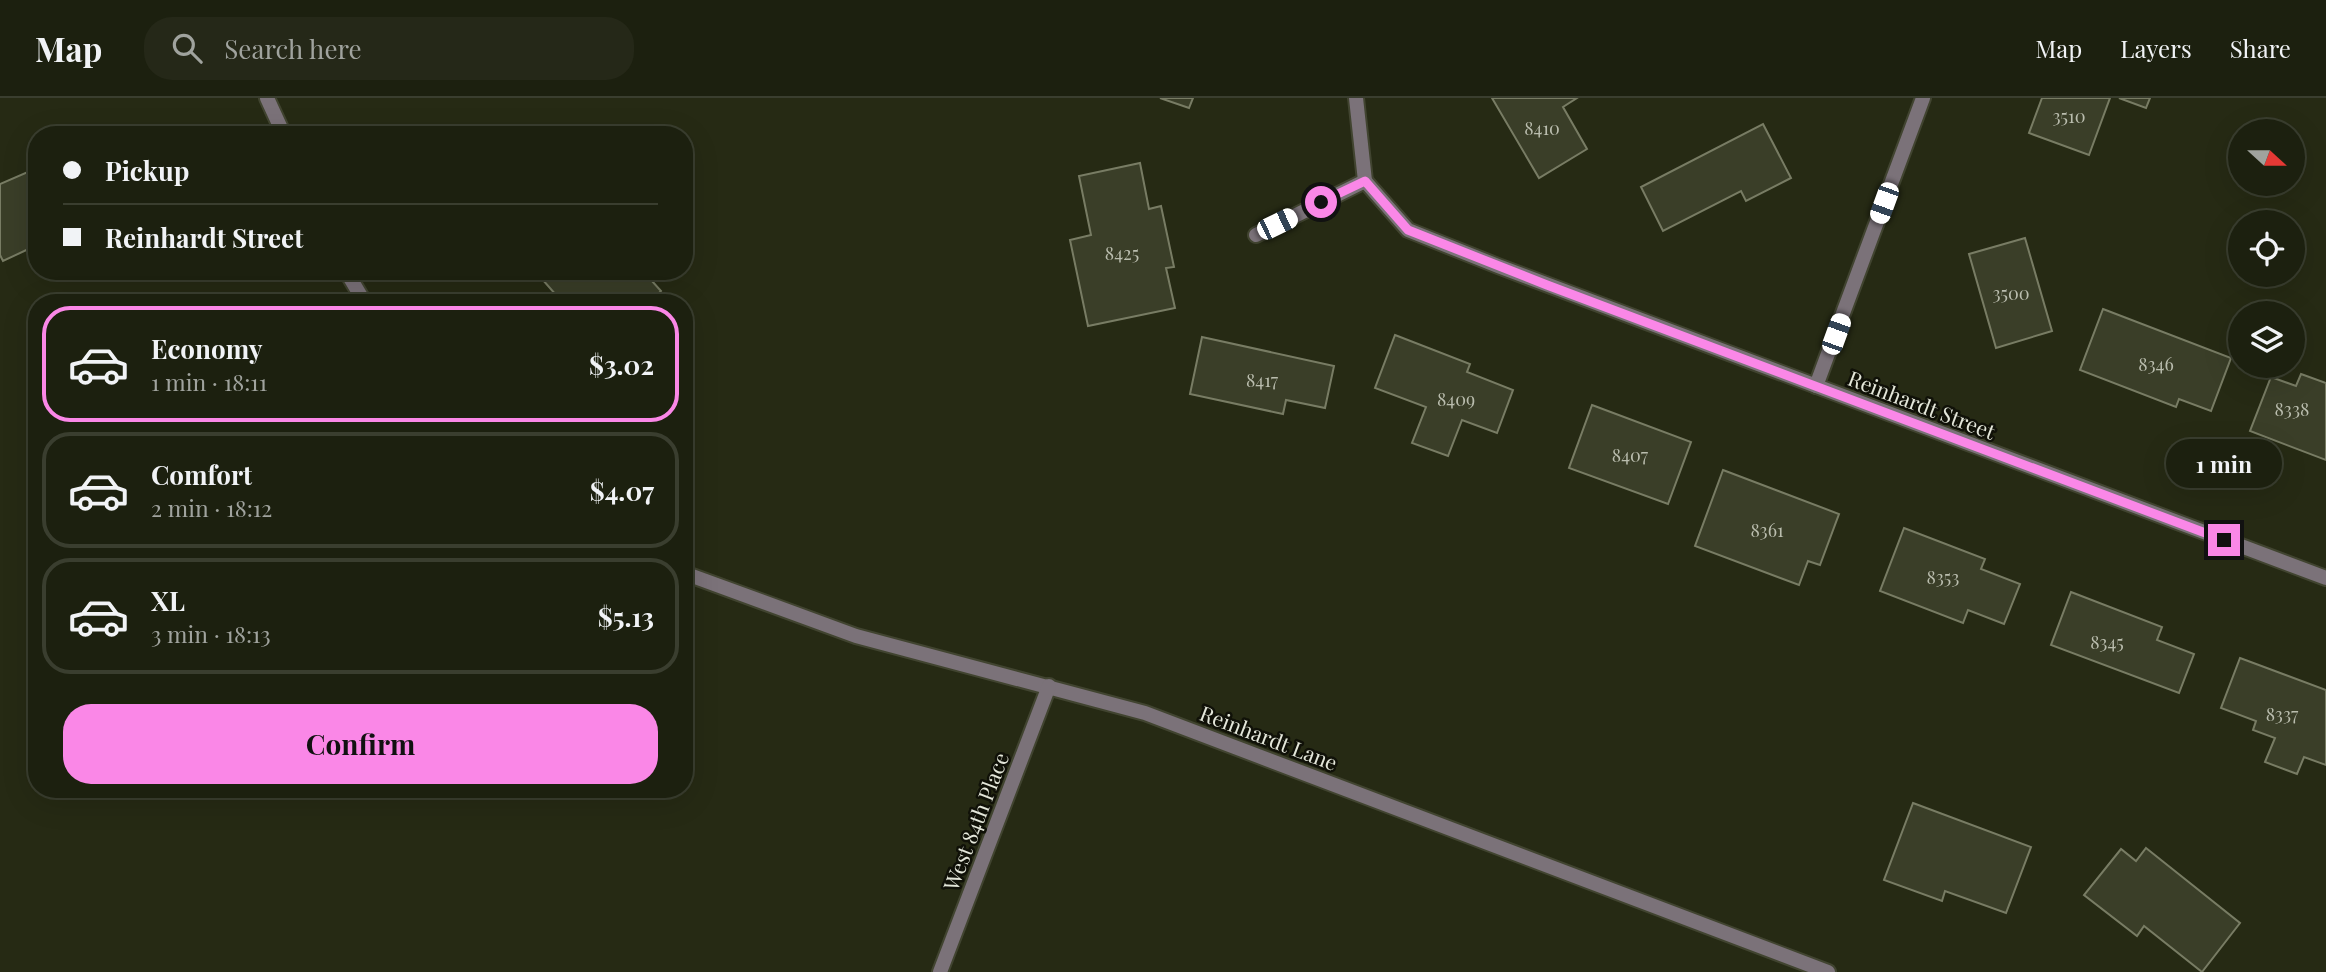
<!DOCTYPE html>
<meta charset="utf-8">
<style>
body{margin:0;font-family:"Playfair Display",serif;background:#252818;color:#f1f3f6;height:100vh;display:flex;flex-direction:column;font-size:26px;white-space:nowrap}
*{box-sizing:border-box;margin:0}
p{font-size:23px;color:#a0a39e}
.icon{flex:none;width:38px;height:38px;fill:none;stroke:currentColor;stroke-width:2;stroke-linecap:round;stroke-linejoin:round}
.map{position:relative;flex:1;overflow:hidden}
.details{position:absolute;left:28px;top:196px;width:665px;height:504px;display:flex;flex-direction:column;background:#1c200f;border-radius:28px;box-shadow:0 7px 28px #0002,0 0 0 2px #3a3e2f}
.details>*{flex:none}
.banner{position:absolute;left:28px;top:28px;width:665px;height:154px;border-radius:28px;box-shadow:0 7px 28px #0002,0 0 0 2px #3a3e2f;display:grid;align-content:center;height:154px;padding:0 35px;background:#1c200f}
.needle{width:46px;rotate:111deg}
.fabs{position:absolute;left:2228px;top:21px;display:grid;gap:14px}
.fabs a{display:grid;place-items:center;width:77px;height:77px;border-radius:50%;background:#1c200f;box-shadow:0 7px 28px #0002,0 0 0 2px #3a3e2f;font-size:35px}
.end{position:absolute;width:32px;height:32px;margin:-16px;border:9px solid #fa87e7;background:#111;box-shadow:0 0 0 4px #111}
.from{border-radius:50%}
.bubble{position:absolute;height:49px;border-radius:24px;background:#1c200f;box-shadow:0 7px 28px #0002,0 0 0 2px #3a3e2f;font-size:23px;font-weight:700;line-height:49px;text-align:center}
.car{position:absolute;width:21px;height:42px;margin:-21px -10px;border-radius:9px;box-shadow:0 0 5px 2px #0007;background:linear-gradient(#fff 24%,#345 0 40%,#fff 0 76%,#345 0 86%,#fff 0)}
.banner b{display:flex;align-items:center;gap:24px;height:66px;font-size:26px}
.banner b+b{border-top:2px solid #3a3e2f}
.banner i{width:18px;height:18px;background:#f1f3f6}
ul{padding:12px 0 0;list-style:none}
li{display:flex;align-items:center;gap:21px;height:116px;margin:0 14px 10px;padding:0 21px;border:4px solid #3a3e2f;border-radius:28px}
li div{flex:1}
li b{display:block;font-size:26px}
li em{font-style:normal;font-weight:700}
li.selected{border-color:#fa87e7}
li>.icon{width:63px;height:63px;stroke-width:1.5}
.action{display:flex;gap:14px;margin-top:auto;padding:14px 35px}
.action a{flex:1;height:80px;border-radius:28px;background:#fa87e7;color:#111;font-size:28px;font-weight:700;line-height:80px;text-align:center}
header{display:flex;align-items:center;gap:42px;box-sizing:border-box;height:98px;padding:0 35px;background:#1c200f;border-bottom:2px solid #3a3e2f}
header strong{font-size:33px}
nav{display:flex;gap:38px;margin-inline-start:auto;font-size:24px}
.search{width:490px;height:63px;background:#252818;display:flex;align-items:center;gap:18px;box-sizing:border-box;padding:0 24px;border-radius:28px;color:#a0a39e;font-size:26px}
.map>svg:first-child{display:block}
.building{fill:#3a3e28;stroke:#787c64;stroke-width:2}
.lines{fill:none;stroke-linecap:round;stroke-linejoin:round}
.minor-casing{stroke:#414430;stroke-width:18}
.minor{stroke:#7b7279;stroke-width:14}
.route{stroke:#fa87e7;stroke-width:9}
.labels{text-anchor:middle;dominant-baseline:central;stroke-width:5;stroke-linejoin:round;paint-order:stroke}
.number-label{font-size:18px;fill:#babdae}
.street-label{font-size:21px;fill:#e4e7da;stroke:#101108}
</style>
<header>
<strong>Map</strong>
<div class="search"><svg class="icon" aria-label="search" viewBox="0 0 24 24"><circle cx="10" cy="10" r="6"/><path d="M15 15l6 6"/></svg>Search here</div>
<nav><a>Map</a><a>Layers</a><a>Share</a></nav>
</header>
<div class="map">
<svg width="2326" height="874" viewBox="0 0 2326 874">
<rect width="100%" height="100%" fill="#262a14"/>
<g class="building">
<path d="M1160 0H1193L1189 10Z"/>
<path d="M1492 0H1577L1563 9 1587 51 1539 80Z"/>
<path d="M2042 0H2110L2089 57 2029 35Z"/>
<path d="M2119 0H2150L2146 10Z"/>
<path d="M1763 26 1791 80 1746 103 1741 93 1663 133 1641 89Z"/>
<path d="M1140 65 1149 111 1161 108 1174 169 1166 170 1175 210 1088 228 1070 142 1091 137 1079 78Z"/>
<path d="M37 70V147L3 163 0 157V86Z"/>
<path d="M2025 140 2052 233 1996 250 1969 156Z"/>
<path d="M535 173H643L661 193 649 205H563Z"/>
<path d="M2103 211 2231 260 2211 313 2179 301 2176 309 2080 272Z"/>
<path d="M1395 237 1470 266 1467 274 1513 292 1497 335 1462 322 1448 358 1412 345 1426 309 1375 290Z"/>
<path d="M1202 239 1334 268 1325 310 1286 302 1283 316 1190 296Z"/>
<path d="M2301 276 2326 285V362L2250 333 2271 279 2296 288Z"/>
<path d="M1592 307 1691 344 1668 406 1569 370Z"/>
<path d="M1723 372 1839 416 1820 467 1808 463 1799 487 1695 448Z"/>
<path d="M1904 430 1985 461 1981 471 2020 486 2004 526 1968 512 1963 525 1880 493Z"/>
<path d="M2071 494 2162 529 2157 542 2194 556 2179 595 2051 547Z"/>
<path d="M2240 560 2326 592V667L2304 659 2297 676 2265 664 2275 640 2253 632 2256 623 2221 610Z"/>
<path d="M1913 705 2031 749 2006 815 1945 793 1942 803 1884 782Z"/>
<path d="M2146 750 2240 825 2202 874 2144 828 2137 838 2084 797 2121 751 2136 763Z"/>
</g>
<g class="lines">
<defs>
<g id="minor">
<path d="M267 0 284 37"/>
<path d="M1356 0 1365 83"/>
<path d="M1365 83 1408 132 1498 168 2326 480"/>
<path d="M1256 137 1365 83"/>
<path d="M346 173 365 205"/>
<path d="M1816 288 1923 0"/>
<path d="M684 475 856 538 1145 615 1828 874"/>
<path d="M940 874 1049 588"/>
</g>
</defs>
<use href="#minor" class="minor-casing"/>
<use href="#minor" class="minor"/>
</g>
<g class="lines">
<path class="route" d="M1321 104 1365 83 1408 132 1547 187 2224 442"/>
</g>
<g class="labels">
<g class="number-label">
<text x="2069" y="18">3510</text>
<text x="1542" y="30">8410</text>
<text x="1122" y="155">8425</text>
<text x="2011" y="195">3500</text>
<text x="2156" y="266">8346</text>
<text x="1262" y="282">8417</text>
<text x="1456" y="301">8409</text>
<text x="2292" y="311">8338</text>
<text x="1630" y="357">8407</text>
<text x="1767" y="432">8361</text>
<text x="1943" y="479">8353</text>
<text x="2107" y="544">8345</text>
<text x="2282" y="616">8337</text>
</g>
<g class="street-label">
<text transform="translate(1922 306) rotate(21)">Reinhardt Street</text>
<text transform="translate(1269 639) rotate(21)">Reinhardt Lane</text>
<text transform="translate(975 723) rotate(-69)">West 84th Place</text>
</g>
</g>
</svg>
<div class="fabs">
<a><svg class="needle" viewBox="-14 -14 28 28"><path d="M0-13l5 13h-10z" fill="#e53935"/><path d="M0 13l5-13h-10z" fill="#a0a39e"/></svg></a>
<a><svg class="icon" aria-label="locate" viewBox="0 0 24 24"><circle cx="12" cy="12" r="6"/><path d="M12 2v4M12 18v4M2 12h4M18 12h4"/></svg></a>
<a><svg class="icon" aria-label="layers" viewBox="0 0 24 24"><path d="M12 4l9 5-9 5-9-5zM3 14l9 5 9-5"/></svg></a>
</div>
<i class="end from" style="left:1321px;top:104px"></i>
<i class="end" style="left:2224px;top:442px"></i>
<div class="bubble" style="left:2166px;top:341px;width:116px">1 min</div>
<i class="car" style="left:1884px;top:105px;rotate:200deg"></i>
<i class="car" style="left:1277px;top:126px;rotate:64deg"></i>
<i class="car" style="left:1836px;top:236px;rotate:20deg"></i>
<div class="banner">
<b><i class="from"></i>Pickup</b>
<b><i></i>Reinhardt Street</b>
</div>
<section class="details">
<ul>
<li class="selected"><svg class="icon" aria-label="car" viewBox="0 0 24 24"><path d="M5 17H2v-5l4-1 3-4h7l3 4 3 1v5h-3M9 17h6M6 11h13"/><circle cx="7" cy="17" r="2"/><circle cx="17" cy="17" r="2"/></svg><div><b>Economy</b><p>1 min · 18:11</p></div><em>$3.02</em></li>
<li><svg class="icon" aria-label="car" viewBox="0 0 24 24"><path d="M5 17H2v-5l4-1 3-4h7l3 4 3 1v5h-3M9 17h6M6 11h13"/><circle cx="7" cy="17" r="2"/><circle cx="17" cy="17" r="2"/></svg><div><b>Comfort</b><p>2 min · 18:12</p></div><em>$4.07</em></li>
<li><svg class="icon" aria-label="car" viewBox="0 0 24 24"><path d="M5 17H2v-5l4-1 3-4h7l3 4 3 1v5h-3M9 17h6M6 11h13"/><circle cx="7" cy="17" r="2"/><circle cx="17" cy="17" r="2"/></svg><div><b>XL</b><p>3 min · 18:13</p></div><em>$5.13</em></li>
</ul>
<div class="action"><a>Confirm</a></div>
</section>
</div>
